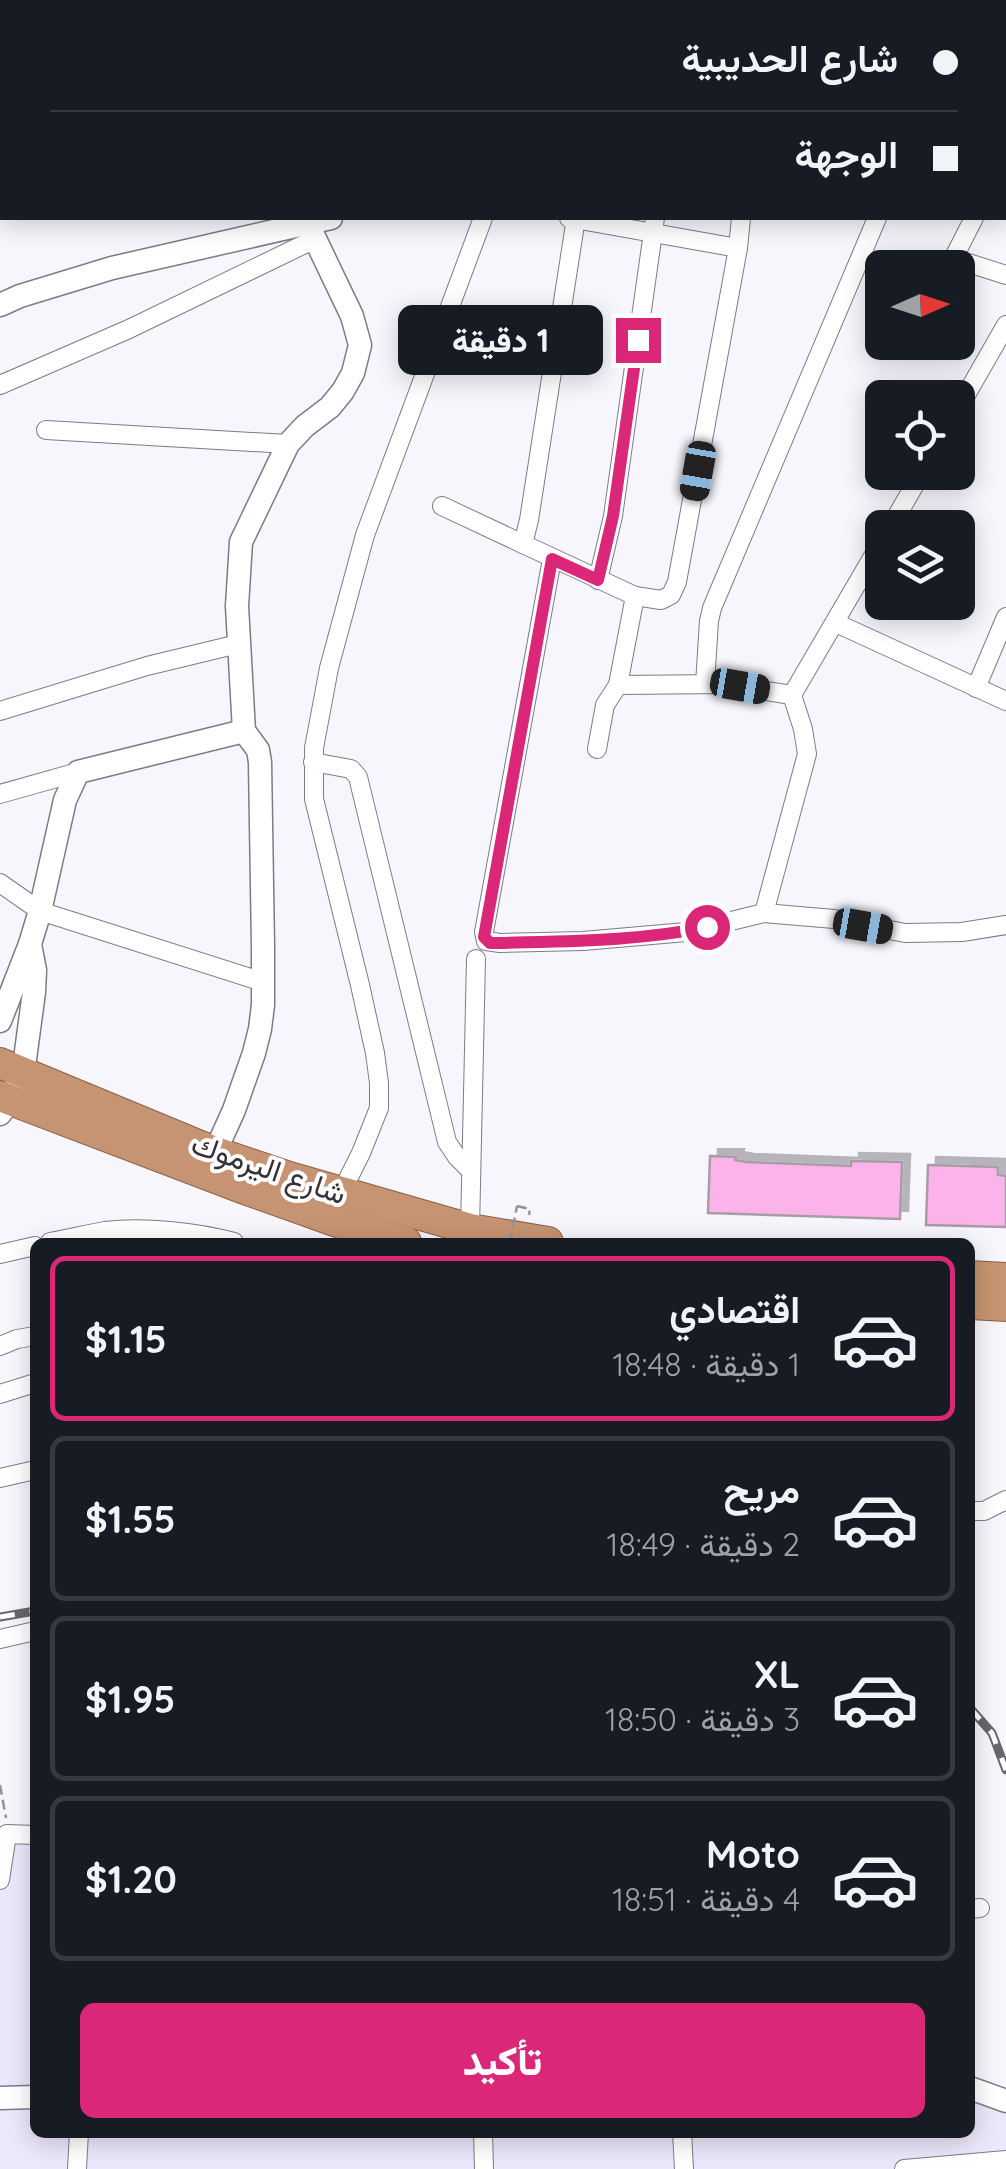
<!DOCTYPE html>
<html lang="ar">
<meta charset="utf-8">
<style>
body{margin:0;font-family:Quicksand,Vazirmatn,sans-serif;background:#242831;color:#f1f3f6;direction:rtl;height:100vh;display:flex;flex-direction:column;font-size:38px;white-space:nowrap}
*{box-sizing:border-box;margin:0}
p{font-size:32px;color:#9ea1a6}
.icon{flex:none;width:55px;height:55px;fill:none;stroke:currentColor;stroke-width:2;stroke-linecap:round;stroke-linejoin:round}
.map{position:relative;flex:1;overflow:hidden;direction:ltr}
.sheet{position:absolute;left:30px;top:1238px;width:945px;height:900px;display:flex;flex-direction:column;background:#171b24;border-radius:15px;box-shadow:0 5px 25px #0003;direction:rtl}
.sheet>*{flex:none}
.guide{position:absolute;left:0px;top:0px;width:1008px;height:220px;box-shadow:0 5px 25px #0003;direction:rtl;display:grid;align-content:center;height:220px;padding:0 50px;background:#171b24}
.needle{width:65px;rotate:87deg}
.tools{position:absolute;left:865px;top:250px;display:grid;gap:20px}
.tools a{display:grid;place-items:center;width:110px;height:110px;border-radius:15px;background:#171b24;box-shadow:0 5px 25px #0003;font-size:50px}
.end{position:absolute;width:45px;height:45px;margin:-22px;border:12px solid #db2777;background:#fff;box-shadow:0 0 0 5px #fff}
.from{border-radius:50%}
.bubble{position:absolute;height:70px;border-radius:15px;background:#171b24;box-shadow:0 5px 25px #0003;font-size:32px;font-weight:800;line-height:70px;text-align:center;direction:rtl}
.car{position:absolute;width:30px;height:60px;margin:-30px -15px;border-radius:12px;box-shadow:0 0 8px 2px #0007;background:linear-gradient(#222 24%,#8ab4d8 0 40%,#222 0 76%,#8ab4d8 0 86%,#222 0)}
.guide b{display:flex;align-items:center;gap:35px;height:95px;font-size:38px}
.guide b+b{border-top:2px solid #363941}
.guide i{width:25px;height:25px;background:#f1f3f6}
ul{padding:18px 0 0;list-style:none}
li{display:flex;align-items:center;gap:30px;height:165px;margin:0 20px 15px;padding:0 30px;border:5px solid #363941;border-radius:15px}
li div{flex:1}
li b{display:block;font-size:38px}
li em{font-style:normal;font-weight:800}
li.current{border-color:#db2777}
li>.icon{width:90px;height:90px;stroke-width:1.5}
.primary-button{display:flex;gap:20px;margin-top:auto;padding:20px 50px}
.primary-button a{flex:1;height:115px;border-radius:15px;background:#db2777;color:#fff;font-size:40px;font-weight:800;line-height:115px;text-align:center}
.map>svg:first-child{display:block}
.built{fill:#ece7fb}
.building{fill:#fcb3e9;stroke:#a89da5;stroke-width:2.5;filter:url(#shadow)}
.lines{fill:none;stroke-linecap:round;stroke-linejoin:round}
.minor-casing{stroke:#7e7b86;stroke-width:20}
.tertiary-casing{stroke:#7e7b86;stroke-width:25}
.trunk-casing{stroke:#896146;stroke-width:32}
.path{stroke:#949399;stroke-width:2.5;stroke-dasharray:10 5;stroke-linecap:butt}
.minor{stroke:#fff;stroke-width:18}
.tertiary{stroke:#fff;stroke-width:22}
.trunk{stroke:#c69472;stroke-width:30}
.rail-casing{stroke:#67666b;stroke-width:9}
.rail{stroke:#fff;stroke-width:5;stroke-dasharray:15;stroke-linecap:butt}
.path-bridge{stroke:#949399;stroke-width:2.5;stroke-dasharray:10 5;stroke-linecap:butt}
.route{stroke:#db2777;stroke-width:12}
.labels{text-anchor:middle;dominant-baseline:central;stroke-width:8;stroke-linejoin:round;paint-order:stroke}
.street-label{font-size:30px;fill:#333236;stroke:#fff}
</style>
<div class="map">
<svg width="1006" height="2169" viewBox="0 0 1006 2169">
<defs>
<filter id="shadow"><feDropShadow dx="8" dy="-8" stdDeviation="0" flood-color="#0004"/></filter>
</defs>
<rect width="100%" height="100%" fill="#f7f6fd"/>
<path class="built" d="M35 1839V2132H970V2102L1006 2113V2169H0V1840Z"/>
<g class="building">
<path d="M710 1156 736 1157 735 1160 746 1162 851 1166V1161L902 1162 900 1219 708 1213Z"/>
<path d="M928 1165 998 1167V1175L1006 1176V1227L926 1225Z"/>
</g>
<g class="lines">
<defs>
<g id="minor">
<path d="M277 0 279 2"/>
<path d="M661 0 663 2"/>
<path d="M819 0V2"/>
<path d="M922 0V2"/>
<path d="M52 2 55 0"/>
<path d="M177 2 180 0"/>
<path d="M250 2 254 0"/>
<path d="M480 2 483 0"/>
<path d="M0 52 2 50"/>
<path d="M1005 158 1006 156"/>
<path d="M0 175 2 173"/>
<path d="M0 188 2 187"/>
<path d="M569 218 738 248"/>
<path d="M576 218 529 520 523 544 635 596 661 600 671 595 677 582 738 248 741 218"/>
<path d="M974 218 955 255 962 261 1006 275"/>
<path d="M0 385 129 329 315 239"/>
<path d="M958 409 1006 325"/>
<path d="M46 430 288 444"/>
<path d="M442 506 523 544"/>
<path d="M890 528 922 472"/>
<path d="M552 559 484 932 486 941 500 943 583 941 686 932 764 913 834 919 905 933 962 932 1006 925"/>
<path d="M598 580 613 516 655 218"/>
<path d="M836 623 1006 701"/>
<path d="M705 684 709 621 712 608 877 218"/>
<path d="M618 685 635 596"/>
<path d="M976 688 1006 617"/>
<path d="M792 695 882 541"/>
<path d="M0 711 147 666 238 644"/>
<path d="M597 749 605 705 618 685 721 684 792 695"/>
<path d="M313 762 351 769 358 777 447 1142 457 1157 471 1171"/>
<path d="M0 794 78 772"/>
<path d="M0 883 40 911 263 982"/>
<path d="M764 913 807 754 803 729 792 695"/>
<path d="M341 1193 361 1153 379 1108V1083L375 1053 360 985 314 799V748L329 668 365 535 483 218"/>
<path d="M470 1229 476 959"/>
<path d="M50 1242C68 1239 87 1234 105 1231 144 1226 197 1232 234 1242"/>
<path d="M0 1254 35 1246"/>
<path d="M0 1346 17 1339 35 1336"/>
<path d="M0 1394 35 1383"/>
<path d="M0 1478 35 1470"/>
<path d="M970 1511H984L1006 1500"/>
<path d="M0 1639 35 1631"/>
<path d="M0 1880 7 1834 35 1835"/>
<path d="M970 1909 980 1908"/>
<path d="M483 2132 484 2169"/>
<path d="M682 2132 684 2169"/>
<path d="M77 2169 79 2132"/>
<path d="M904 2169 1006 2160"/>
</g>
<g id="tertiary">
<path d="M719 2 723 0"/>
<path d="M744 2 748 0"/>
<path d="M0 305 20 296 112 268 331 218"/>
<path d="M0 1021 30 944 40 911 65 800 78 772 244 731"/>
<path d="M0 1114 10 1101 23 1074 34 992 35 970 30 944"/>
<path d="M215 1152 234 1110 254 1053 260 1029 263 1005V947L260 762 258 750 244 731 237 606 241 542 288 444 305 426 330 407 343 391 353 373 360 345 352 316 305 218"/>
<path d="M970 2088 1006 2101"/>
<path d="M0 2098 35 2097"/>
</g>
<g id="trunk">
<path d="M0 1063 215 1152 289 1177 470 1229 548 1242"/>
<path d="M0 1096 242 1188 337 1222 406 1242"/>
<path d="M970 1276 1006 1278"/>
<path d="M970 1304 1006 1306"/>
</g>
</defs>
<use href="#minor" class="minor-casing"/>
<use href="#tertiary" class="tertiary-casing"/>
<use href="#trunk" class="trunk-casing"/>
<g class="path">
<path d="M371 0 373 2"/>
<path d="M557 0 558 2"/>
<path d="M517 1206 530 1209 529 1215"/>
<path d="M0 1785 6 1818"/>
</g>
<use href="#minor" class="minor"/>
<use href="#tertiary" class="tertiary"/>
<use href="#trunk" class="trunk"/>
<defs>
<g id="rail">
<path d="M0 1617 35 1611"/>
<path d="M970 1708 992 1733 1006 1770"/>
</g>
</defs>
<use href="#rail" class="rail-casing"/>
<use href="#rail" class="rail"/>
<path class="path-bridge" d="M510 1242 517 1206"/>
</g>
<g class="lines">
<path class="route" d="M638 340 613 516 598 580 552 559 484 937 490 943H500C569 941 640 941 707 927"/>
</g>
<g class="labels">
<g class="street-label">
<text transform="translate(269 1168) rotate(19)">شارع اليرموك</text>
</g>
</g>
</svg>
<div class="tools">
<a><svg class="needle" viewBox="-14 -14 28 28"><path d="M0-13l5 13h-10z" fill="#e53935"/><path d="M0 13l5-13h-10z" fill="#9ea1a6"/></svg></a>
<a><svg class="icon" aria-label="locate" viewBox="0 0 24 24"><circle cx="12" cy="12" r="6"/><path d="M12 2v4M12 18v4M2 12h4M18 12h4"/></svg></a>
<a><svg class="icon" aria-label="layers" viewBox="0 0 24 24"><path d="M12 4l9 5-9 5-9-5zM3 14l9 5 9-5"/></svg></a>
</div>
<i class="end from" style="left:707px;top:927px"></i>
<i class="end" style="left:638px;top:340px"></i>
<div class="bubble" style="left:398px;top:305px;width:205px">1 دقيقة</div>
<i class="car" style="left:698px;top:471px;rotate:190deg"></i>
<i class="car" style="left:740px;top:686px;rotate:100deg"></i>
<i class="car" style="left:863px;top:926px;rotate:100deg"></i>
<div class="guide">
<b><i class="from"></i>شارع الحديبية</b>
<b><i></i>الوجهة</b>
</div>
<section class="sheet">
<ul>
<li class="current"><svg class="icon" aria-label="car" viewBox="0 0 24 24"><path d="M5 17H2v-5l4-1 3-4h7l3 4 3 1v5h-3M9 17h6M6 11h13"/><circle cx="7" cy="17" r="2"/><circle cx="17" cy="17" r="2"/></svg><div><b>اقتصادي</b><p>1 دقيقة · 18:48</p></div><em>$1.15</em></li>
<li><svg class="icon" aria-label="car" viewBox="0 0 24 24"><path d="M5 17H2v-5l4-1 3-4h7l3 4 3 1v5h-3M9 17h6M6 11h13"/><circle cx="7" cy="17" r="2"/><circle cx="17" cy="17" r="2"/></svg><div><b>مريح</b><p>2 دقيقة · 18:49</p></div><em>$1.55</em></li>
<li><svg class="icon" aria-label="car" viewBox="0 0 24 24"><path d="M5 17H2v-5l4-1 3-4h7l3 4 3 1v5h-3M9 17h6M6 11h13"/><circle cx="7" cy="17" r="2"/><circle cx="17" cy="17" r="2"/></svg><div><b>XL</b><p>3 دقيقة · 18:50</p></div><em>$1.95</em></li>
<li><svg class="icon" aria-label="car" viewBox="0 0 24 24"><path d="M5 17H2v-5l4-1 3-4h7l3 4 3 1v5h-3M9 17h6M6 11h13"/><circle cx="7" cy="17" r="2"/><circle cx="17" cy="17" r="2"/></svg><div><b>Moto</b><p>4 دقيقة · 18:51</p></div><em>$1.20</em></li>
</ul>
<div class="primary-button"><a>تأكيد</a></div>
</section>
</div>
